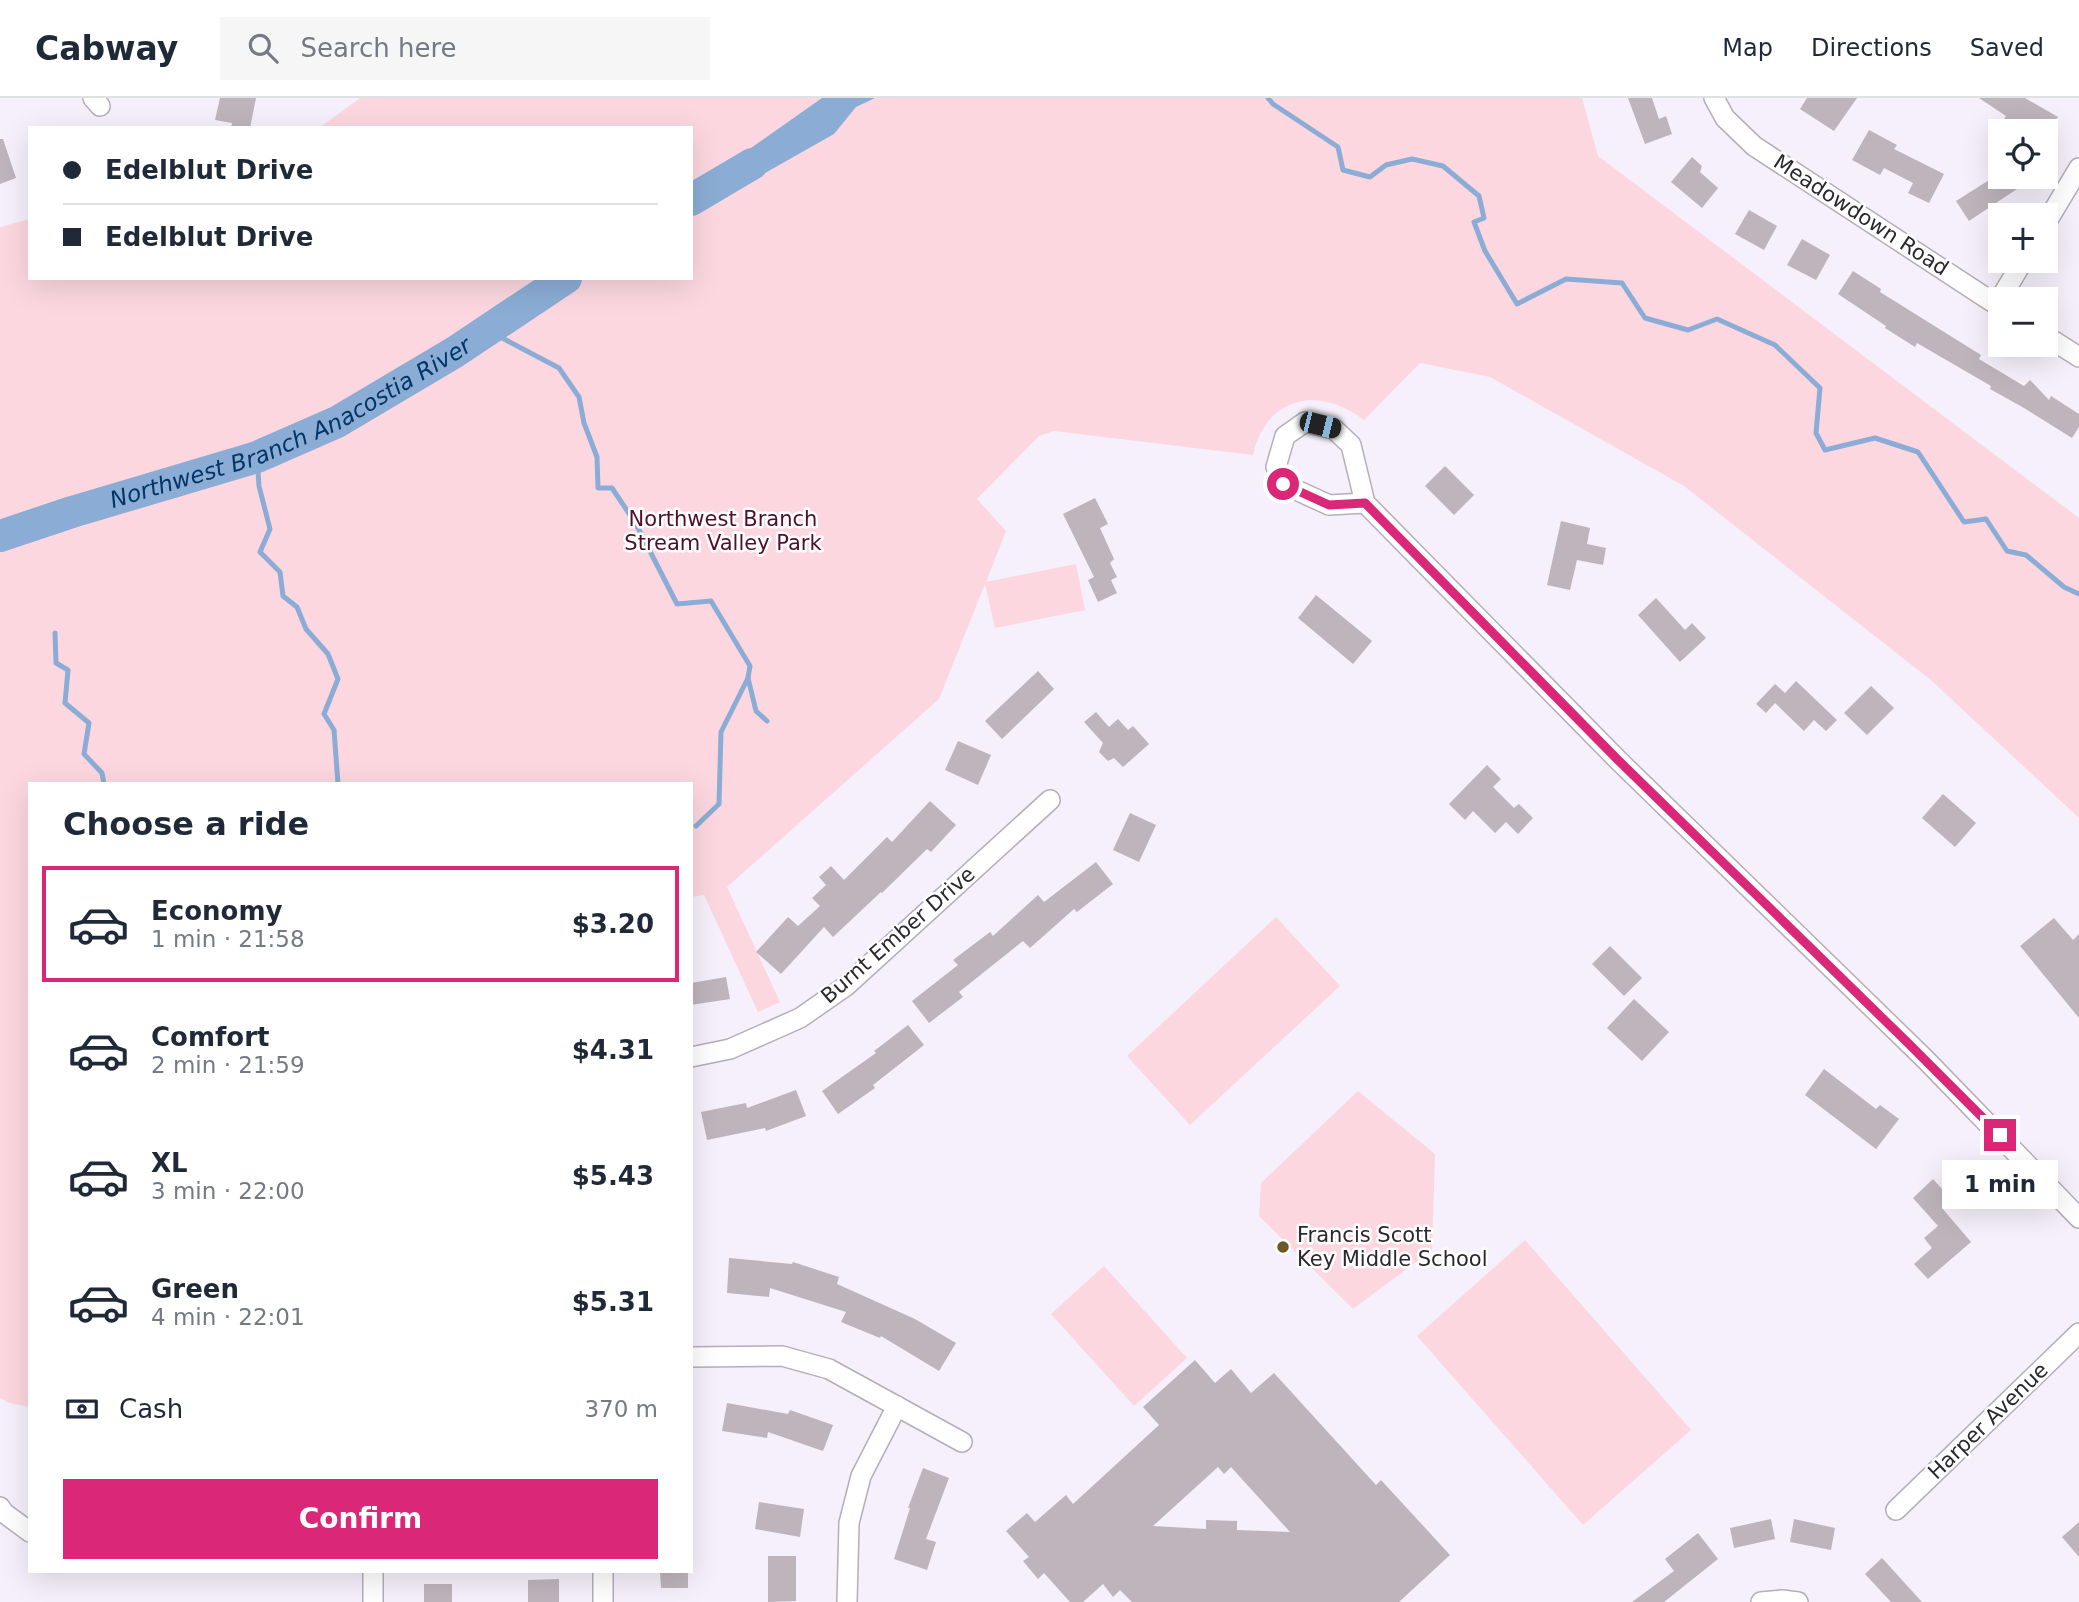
<!DOCTYPE html>
<meta charset="utf-8">
<style>
body{margin:0;font-family:"DejaVu Sans",sans-serif;background:#f6f6f7;color:#1f2937;height:100vh;display:flex;flex-direction:column;font-size:26px;white-space:nowrap}
*{box-sizing:border-box;margin:0}
p{font-size:23px;color:#747a83}
.icon{flex:none;width:38px;height:38px;fill:none;stroke:currentColor;stroke-width:2;stroke-linecap:round;stroke-linejoin:round}
.map{position:relative;flex:1;overflow:hidden}
.panel{position:absolute;left:28px;top:684px;width:665px;height:791px;display:flex;flex-direction:column;background:#fff;border-radius:0px;box-shadow:0 7px 28px #0002}
.panel>*{flex:none}
.banner{position:absolute;left:28px;top:28px;width:665px;height:154px;border-radius:0px;box-shadow:0 7px 28px #0002;display:grid;align-content:center;height:154px;padding:0 35px;background:#fff}
.fabs{position:absolute;left:1988px;top:21px;display:grid;gap:14px}
.fabs a{display:grid;place-items:center;width:70px;height:70px;border-radius:0px;background:#fff;box-shadow:0 7px 28px #0002;font-size:35px}
.end{position:absolute;width:32px;height:32px;margin:-16px;border:9px solid #db2777;background:#fff;box-shadow:0 0 0 4px #fff}
.from{border-radius:50%}
.bubble{position:absolute;height:49px;border-radius:0px;background:#fff;box-shadow:0 7px 28px #0002;font-size:23px;font-weight:800;line-height:49px;text-align:center}
.car{position:absolute;width:21px;height:42px;margin:-21px -10px;border-radius:9px;box-shadow:0 0 5px 2px #0007;background:linear-gradient(#222 24%,#8ab4d8 0 40%,#222 0 76%,#8ab4d8 0 86%,#222 0)}
.banner b{display:flex;align-items:center;gap:24px;height:66px;font-size:26px}
.banner b+b{border-top:2px solid #e0e1e3}
.banner i{width:18px;height:18px;background:#1f2937}
ul{padding:0;list-style:none}
li{display:flex;align-items:center;gap:21px;height:116px;margin:0 14px 10px;padding:0 21px;border:4px solid transparent;border-radius:0px}
li div{flex:1}
li b{display:block;font-size:26px}
li em{font-style:normal;font-weight:800}
li.active{border-color:#db2777}
li>.icon{width:63px;height:63px;stroke-width:1.5}
h2{padding:0 35px;font-size:32px;line-height:84px}
.pay{display:flex;align-items:center;gap:18px;height:77px;padding:0 35px;font-size:26px}
.pay p{margin-inline-start:auto}
.button{display:flex;gap:14px;margin-top:auto;padding:14px 35px}
.button a{flex:1;height:80px;border-radius:0px;background:#db2777;color:#fff;font-size:28px;font-weight:800;line-height:80px;text-align:center}
header{display:flex;align-items:center;gap:42px;box-sizing:border-box;height:98px;padding:0 35px;background:#fff;border-bottom:2px solid #e0e1e3}
header strong{font-size:33px}
nav{display:flex;gap:38px;margin-inline-start:auto;font-size:24px}
.search{width:490px;height:63px;background:#f6f6f7;display:flex;align-items:center;gap:18px;box-sizing:border-box;padding:0 24px;border-radius:0px;color:#747a83;font-size:26px}
.map>svg:first-child{display:block}
.green{fill:#fcd7e0}
.water{fill:#8badd5}
.lines{fill:none;stroke-linecap:round;stroke-linejoin:round}
.stream{stroke:#8badd5;stroke-width:5}
.river{stroke:#8badd5;stroke-width:32}
.building{fill:#beb4bc;fill-rule:evenodd}
.street-casing{stroke:#b3aeb9;stroke-width:22}
.street{stroke:#fff;stroke-width:19}
.route{stroke:#db2777;stroke-width:9}
.poi-dot{fill:#6e5727;stroke:#fff;stroke-width:2.5}
.labels{text-anchor:middle;dominant-baseline:central;stroke-width:5;stroke-linejoin:round;paint-order:stroke}
.street-label{font-size:21px;fill:#2a282c;stroke:#fff}
.park-label{font-size:21px;fill:#510e28;stroke:#fff}
.poi-label{font-size:21px;fill:#2a282c;stroke:#fff;text-anchor:start}
.water-label{font-size:23px;font-style:italic;fill:#003566;stroke:#fff}
</style>
<header>
<strong>Cabway</strong>
<div class="search"><svg class="icon" aria-label="search" viewBox="0 0 24 24"><circle cx="10" cy="10" r="6"/><path d="M15 15l6 6"/></svg>Search here</div>
<nav><a>Map</a><a>Directions</a><a>Saved</a></nav>
</header>
<div class="map">
<svg width="2079" height="1504" viewBox="0 0 2079 1504">
<rect width="100%" height="100%" fill="#f5f0fb"/>
<g class="green">
<path d="M360 0H1582L1598 58 2079 420V720L1932 583 1684 388 1490 279 1420 265 1364 322C1319 287 1266 298 1253 357L1054 333 1039 338 977 401 1006 433 986 484 1076 466 1085 512 995 530 985 486 939 601 727 789 780 904 758 914 704 797 691 799V686H30V1309L9 1305 0 1300V129L30 121V180H691V30H319Z"/>
<path d="M1276 819 1340 888 1190 1027 1127 958Z"/>
<path d="M1358 993 1435 1056 1432 1152 1353 1211 1259 1118 1261 1085Z"/>
<path d="M1525 1142 1691 1332 1583 1427 1417 1238Z"/>
<path d="M1104 1168 1187 1260 1134 1308 1051 1216Z"/>
</g>
<path class="water" d="M822 0H875L856 9 834 36 698 113 734 62Z"/>
<g class="lines">
<g class="stream">
<path d="M1268 0 1273 6 1338 49 1343 72 1370 79 1386 67 1412 61 1443 68 1479 98 1484 120 1474 124 1485 153 1517 206 1566 181 1622 185 1645 220 1688 232 1717 221 1775 247 1820 290 1816 335 1825 352 1875 340 1918 354 1964 424 1986 421 2007 453 2026 457 2064 489 2079 496"/>
<path d="M487 232 559 270 579 299 584 325 597 359 598 390H612L636 426 677 506 711 503 750 568 748 580 721 634 719 706 696 728"/>
<path d="M257 359 259 388 270 431 260 454 280 474 283 498 297 509 306 531 328 556 338 581 324 616 334 632 338 686"/>
<path d="M55 535 56 565 68 572 65 605 89 625 84 656 102 675 104 686"/>
<path d="M748 580 756 613 767 623"/>
</g>
<g class="river">
<path d="M691 102 752 66"/>
<path id="s1" d="M0 438 72 414 257 359 337 324 455 254 566 180"/>
</g>
</g>
<g class="building">
<path d="M220 0H256L250 30H231L232 25 215 22Z"/>
<path d="M1628 0H1652L1659 21 1666 18 1672 36 1645 46Z"/>
<path d="M1807 0H1857L1834 33 1800 11Z"/>
<path d="M1979 0H2025L2058 19 2050 33H2008L2000 28 2006 18Z"/>
<path d="M1869 32 1897 47 1894 51 1944 76 1929 105 1908 95 1913 85 1884 70 1880 77 1852 62Z"/>
<path d="M0 41H3L16 80 0 86Z"/>
<path d="M1692 59 1702 68 1700 74 1718 90 1702 110 1671 84Z"/>
<path d="M1994 79H2009L2017 91 1969 123 1956 103Z"/>
<path d="M1749 112 1777 128 1764 152 1735 136Z"/>
<path d="M1802 141 1830 157 1816 182 1787 167Z"/>
<path d="M1853 173 1881 191 1880 194 1981 257 1979 261 2024 288 2030 282 2049 302 2051 298 2079 316V329L2072 340 2024 310 1990 291 1991 288 1917 245 1915 249 1885 230 1886 228 1838 196Z"/>
<path d="M1445 368 1474 397 1454 417 1425 388Z"/>
<path d="M1095 400 1108 426 1100 430 1114 461 1110 465 1117 479 1111 482 1117 495 1098 504 1088 482 1094 479 1063 416Z"/>
<path d="M1561 423 1590 430 1587 446 1606 450 1603 467 1577 462 1570 492 1547 487Z"/>
<path d="M1316 497 1372 543 1353 566 1298 520Z"/>
<path d="M1656 500 1685 532 1692 525 1706 540 1680 564 1638 517Z"/>
<path d="M1038 573 1054 591 1002 641 985 623Z"/>
<path d="M1796 583 1837 622 1826 633 1814 622 1804 633 1775 605 1766 615 1756 606 1775 586 1785 595Z"/>
<path d="M1871 588 1894 610 1867 637 1844 615Z"/>
<path d="M1096 614 1109 629 1118 621 1128 632 1133 628 1149 646 1123 669 1114 660 1108 663 1099 654 1103 645 1084 624Z"/>
<path d="M958 643 991 657 978 687 945 672Z"/>
<path d="M1487 667 1501 681 1493 689 1514 710 1519 706 1533 720 1518 736 1506 724 1495 735 1473 713 1465 722 1449 706Z"/>
<path d="M1943 696 1976 725 1955 749 1922 720Z"/>
<path d="M930 703 956 727 931 754 927 751 882 795 881 794 833 839 824 829 781 876 756 854 788 819 798 828 820 808 812 800 826 787 819 779 831 768 844 782 887 739 892 744Z"/>
<path d="M1130 715 1156 727 1139 764 1113 752Z"/>
<path d="M1096 764 1113 786 1077 814 1074 811 1030 850 1023 843 959 894 963 899 929 925 912 903 958 867 953 862 990 834 993 838 1038 797 1044 804Z"/>
<path d="M2054 820 2073 842 2079 836V920L2020 848Z"/>
<path d="M1610 848 1642 880 1624 898 1592 866Z"/>
<path d="M726 879 730 901 691 907V885Z"/>
<path d="M1634 901 1669 934 1642 963 1607 930Z"/>
<path d="M908 927 924 947 873 987 875 990 838 1016 822 993 876 955 874 953Z"/>
<path d="M1824 971 1876 1011 1880 1007 1899 1021 1876 1051 1805 997Z"/>
<path d="M796 992 806 1018 766 1033 765 1030 707 1042 701 1014 746 1005 747 1010Z"/>
<path d="M1933 1081 1951 1101 1942 1110 1971 1144 1928 1181 1914 1166 1932 1150 1924 1140 1938 1128 1913 1100Z"/>
<path d="M729 1160 792 1166 793 1164 839 1179 837 1186 915 1221 956 1245 939 1273 881 1238 880 1240 841 1224 846 1214 770 1190 769 1199 727 1195Z"/>
<path d="M1195 1262 1215 1285 1231 1271 1251 1295 1274 1275 1376 1387 1381 1382 1450 1457 1399 1504H1132L1120 1492 1113 1499 1103 1486 1083 1504H1070L1044 1475 1038 1481 1023 1463 1029 1459 1006 1433 1027 1415 1035 1424 1066 1397 1073 1406 1159 1327 1143 1309ZM1218 1369 1224 1376 1231 1369 1290 1434 1237 1432V1423L1206 1422V1431L1153 1428Z"/>
<path d="M727 1305 788 1316 790 1312 833 1327 823 1353 768 1334 767 1340 722 1333Z"/>
<path d="M923 1370 949 1380 926 1441 936 1444 927 1472 894 1461 910 1410H908Z"/>
<path d="M759 1404 804 1411 800 1439 755 1431Z"/>
<path d="M1771 1421 1775 1441 1734 1450 1730 1430Z"/>
<path d="M1794 1421 1835 1430 1831 1452 1790 1444Z"/>
<path d="M2079 1424V1459L2062 1439Z"/>
<path d="M1698 1435 1718 1461 1664 1504H1632L1674 1473 1665 1461Z"/>
<path d="M768 1458H796V1503L768 1504Z"/>
<path d="M1882 1460 1922 1504H1891L1865 1476Z"/>
<path d="M660 1474H688V1490H661Z"/>
<path d="M559 1481V1504H528V1482Z"/>
<rect x="424" y="1486" width="28" height="18"/>
</g>
<g class="lines">
<defs>
<g id="street">
<path d="M93 0 100 8"/>
<path d="M1714 0 1725 20 1754 48 2000 209"/>
<path d="M2046 125 2079 70"/>
<path d="M1997 206 2023 163"/>
<path d="M2046 238 2079 259"/>
<path d="M1365 405 1329 407 1283 386 1276 369 1285 338 1305 324 1334 331 1351 347 1365 405 1617 661 1926 962 2079 1120"/>
<path d="M691 959 730 951 800 920 846 888 1050 702"/>
<path d="M691 1259 782 1258 829 1271 962 1344"/>
<path d="M0 1409 4 1415 30 1434"/>
<path d="M1896 1412 2079 1235"/>
<path d="M373 1474V1504"/>
<path d="M603 1474V1504"/>
<path d="M847 1504 849 1425 861 1378 897 1308"/>
<path d="M1761 1504 1782 1502 1798 1504"/>
</g>
</defs>
<use href="#street" class="street-casing"/>
<use href="#street" class="street"/>
</g>
<g class="lines">
<path class="route" d="M1283 386 1329 407 1365 405 1617 661 1908 945 2000 1037"/>
</g>
<circle class="poi-dot" cx="1283" cy="1149" r="7"/>
<g class="labels">
<g class="street-label">
<text transform="translate(1861 117) rotate(33)">Meadowdown Road</text>
<text transform="translate(898 837) rotate(-41)">Burnt Ember Drive</text>
<text transform="translate(1988 1323) rotate(-44)">Harper Avenue</text>
</g>
<g class="park-label">
<text x="723" y="421">Northwest Branch<tspan x="723" dy="24">Stream Valley Park</tspan></text>
</g>
<g class="poi-label">
<text x="1297" y="1137">Francis Scott<tspan x="1297" dy="24">Key Middle School</tspan></text>
</g>
<g class="water-label">
<text stroke="none"><textPath href="#s1" startOffset="313">Northwest Branch Anacostia River</textPath></text>
</g>
</g>
</svg>
<div class="fabs">
<a><svg class="icon" aria-label="locate" viewBox="0 0 24 24"><circle cx="12" cy="12" r="6"/><path d="M12 2v4M12 18v4M2 12h4M18 12h4"/></svg></a>
<a>+</a>
<a>−</a>
</div>
<i class="end from" style="left:1283px;top:386px"></i>
<i class="end" style="left:2000px;top:1037px"></i>
<div class="bubble" style="left:1942px;top:1062px;width:116px">1 min</div>
<i class="car" style="left:1320px;top:327px;rotate:104deg"></i>
<div class="banner">
<b><i class="from"></i>Edelblut Drive</b>
<b><i></i>Edelblut Drive</b>
</div>
<section class="panel">
<h2>Choose a ride</h2>
<ul>
<li class="active"><svg class="icon" aria-label="car" viewBox="0 0 24 24"><path d="M5 17H2v-5l4-1 3-4h7l3 4 3 1v5h-3M9 17h6M6 11h13"/><circle cx="7" cy="17" r="2"/><circle cx="17" cy="17" r="2"/></svg><div><b>Economy</b><p>1 min · 21:58</p></div><em>$3.20</em></li>
<li><svg class="icon" aria-label="car" viewBox="0 0 24 24"><path d="M5 17H2v-5l4-1 3-4h7l3 4 3 1v5h-3M9 17h6M6 11h13"/><circle cx="7" cy="17" r="2"/><circle cx="17" cy="17" r="2"/></svg><div><b>Comfort</b><p>2 min · 21:59</p></div><em>$4.31</em></li>
<li><svg class="icon" aria-label="car" viewBox="0 0 24 24"><path d="M5 17H2v-5l4-1 3-4h7l3 4 3 1v5h-3M9 17h6M6 11h13"/><circle cx="7" cy="17" r="2"/><circle cx="17" cy="17" r="2"/></svg><div><b>XL</b><p>3 min · 22:00</p></div><em>$5.43</em></li>
<li><svg class="icon" aria-label="car" viewBox="0 0 24 24"><path d="M5 17H2v-5l4-1 3-4h7l3 4 3 1v5h-3M9 17h6M6 11h13"/><circle cx="7" cy="17" r="2"/><circle cx="17" cy="17" r="2"/></svg><div><b>Green</b><p>4 min · 22:01</p></div><em>$5.31</em></li>
</ul>
<div class="pay"><svg class="icon" aria-label="cash" viewBox="0 0 24 24"><path d="M3 7h18v10H3z"/><circle cx="12" cy="12" r="2"/></svg>Cash<p>370 m</p></div>
<div class="button"><a>Confirm</a></div>
</section>
</div>
